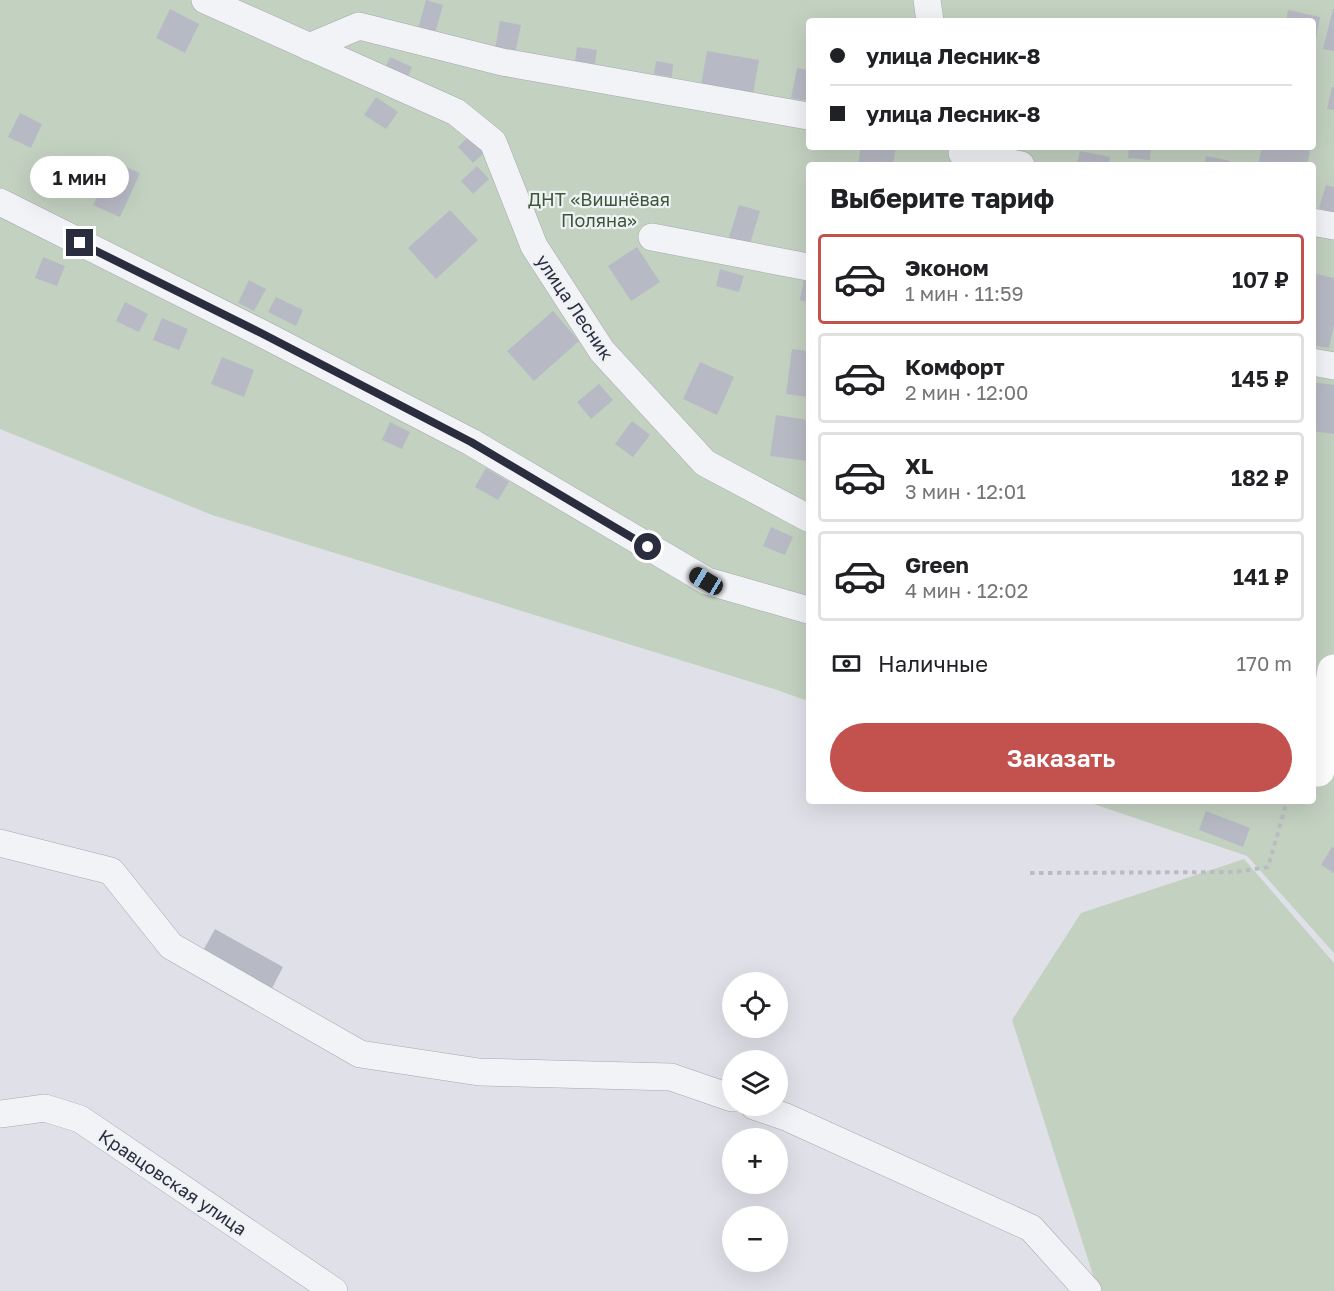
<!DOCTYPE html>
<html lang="ru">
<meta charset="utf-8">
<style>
body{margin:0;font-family:"Golos Text",sans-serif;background:#f2f2f2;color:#202124;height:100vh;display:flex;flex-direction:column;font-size:22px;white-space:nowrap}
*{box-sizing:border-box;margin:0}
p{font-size:20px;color:#757577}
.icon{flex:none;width:33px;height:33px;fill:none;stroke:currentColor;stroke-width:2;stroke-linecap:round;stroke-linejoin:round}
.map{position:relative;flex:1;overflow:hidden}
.drawer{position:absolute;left:806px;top:162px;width:510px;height:642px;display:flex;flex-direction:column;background:#fff;border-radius:6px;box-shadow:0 6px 24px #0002}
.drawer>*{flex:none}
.top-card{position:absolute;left:806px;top:18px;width:510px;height:132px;border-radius:6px;box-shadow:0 6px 24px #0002;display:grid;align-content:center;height:132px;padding:0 24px;background:#fff}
.fabs{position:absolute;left:722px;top:972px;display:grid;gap:12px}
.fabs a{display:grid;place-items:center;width:66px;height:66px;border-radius:50%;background:#fff;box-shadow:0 6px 24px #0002;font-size:30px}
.end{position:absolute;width:27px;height:27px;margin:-14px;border:8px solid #2a2d3e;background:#fff;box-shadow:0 0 0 3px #fff}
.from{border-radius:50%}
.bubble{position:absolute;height:42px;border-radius:21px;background:#fff;box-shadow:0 6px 24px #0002;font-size:20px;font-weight:600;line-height:42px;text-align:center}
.car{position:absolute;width:18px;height:36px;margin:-18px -9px;border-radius:8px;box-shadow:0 0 4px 2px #0007;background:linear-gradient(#222 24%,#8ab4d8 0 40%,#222 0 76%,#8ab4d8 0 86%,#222 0)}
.top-card b{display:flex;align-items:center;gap:21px;height:57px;font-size:22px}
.top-card b+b{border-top:2px solid #e0e0e0}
.top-card i{width:15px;height:15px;background:#202124}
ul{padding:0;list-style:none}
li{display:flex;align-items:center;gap:18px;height:90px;margin:0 12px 9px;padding:0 12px;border:3px solid #e0e0e0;border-radius:6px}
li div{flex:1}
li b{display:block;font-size:22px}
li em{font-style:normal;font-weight:600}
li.selected{border-color:#c3514e}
li>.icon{width:54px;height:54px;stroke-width:1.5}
h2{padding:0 24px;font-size:27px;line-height:72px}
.pay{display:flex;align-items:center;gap:15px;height:66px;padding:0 24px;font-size:22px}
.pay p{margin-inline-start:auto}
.primary-button{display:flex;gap:12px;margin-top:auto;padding:12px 24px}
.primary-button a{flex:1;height:69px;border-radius:36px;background:#c3514e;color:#fff;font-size:24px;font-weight:600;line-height:69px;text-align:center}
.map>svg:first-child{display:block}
.green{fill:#c3d1c1;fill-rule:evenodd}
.building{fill:#b7bac4}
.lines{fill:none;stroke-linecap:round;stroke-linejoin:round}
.street-casing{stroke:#a6a7b2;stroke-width:28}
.path{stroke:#babcc2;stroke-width:4;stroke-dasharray:4.5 4.5;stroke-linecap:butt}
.street{stroke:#f2f3f6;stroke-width:27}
.secondary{stroke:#fff;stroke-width:33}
.route{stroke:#2a2d3e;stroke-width:8}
.labels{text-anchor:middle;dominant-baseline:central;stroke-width:4.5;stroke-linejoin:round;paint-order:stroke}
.park-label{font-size:18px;fill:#395838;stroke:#eff1f5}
.street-label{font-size:18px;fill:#2a2d3e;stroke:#eff1f5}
</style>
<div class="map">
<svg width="1334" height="1291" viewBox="0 0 1334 1291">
<rect width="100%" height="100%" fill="#e0e1e8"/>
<g class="green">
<path d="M0 0H1334V953L1247 856 1085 801H1312V165H808V701L774 689 212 515 0 429ZM808 21H1312V147H808Z"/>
<path d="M1244 859 1334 963V1291H1098L1012 1020 1081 913Z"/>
</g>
<g class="building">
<path d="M426 0 443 5 435 33 418 29Z"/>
<path d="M170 9 199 24 185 53 156 38Z"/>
<path d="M1333 9H1334V51L1323 49Z"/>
<path d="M1288 10 1320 17 1314 50 1312 21H1286Z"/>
<path d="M500 21 521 25 515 53 495 49Z"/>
<path d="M577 47 597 50 595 64 575 61Z"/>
<path d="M707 51 759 60 753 94 701 85Z"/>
<path d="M390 57 412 67 406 81 384 71Z"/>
<path d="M656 61 673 64 672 77 654 74Z"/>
<path d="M797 68 808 70V101L791 98Z"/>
<path d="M1332 87H1334V110L1327 109Z"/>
<path d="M376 97 398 112 386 129 364 115Z"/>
<path d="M20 113 42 124 31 148 8 137Z"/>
<path d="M469 136 485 152 473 163 458 147Z"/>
<path d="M861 147H896L893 165 858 164Z"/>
<path d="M1129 147H1151L1150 160 1128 158Z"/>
<path d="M1262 147H1311L1307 165H1258Z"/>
<path d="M1080 151 1110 157 1109 165H1077Z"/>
<path d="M1206 156 1230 161V165H1204Z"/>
<path d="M113 161 140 173 120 217 93 205Z"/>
<path d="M477 166 489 179 473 194 461 181Z"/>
<path d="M1326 185 1334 187V213L1319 208Z"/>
<path d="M739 205 760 211 748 250 727 244Z"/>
<path d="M450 210 478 240 436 279 408 248Z"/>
<path d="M637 247 660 282 631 301 608 266Z"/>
<path d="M43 257 65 266 57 286 35 278Z"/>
<path d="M720 269 744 276 739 292 716 286Z"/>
<path d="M1312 273 1334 278V325L1329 348 1312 345Z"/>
<path d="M804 279 808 280V302L800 300Z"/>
<path d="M249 280 266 289 254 311 238 303Z"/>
<path d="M276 297 303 310 296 326 268 312Z"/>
<path d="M125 302 148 314 139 332 116 321Z"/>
<path d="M553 311 579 341 534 381 507 351Z"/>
<path d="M162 318 188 329 179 350 153 340Z"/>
<path d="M792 349 808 351V397L786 394Z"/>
<path d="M222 357 254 370 244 397 211 384Z"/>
<path d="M700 362 734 377 717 415 683 399Z"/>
<path d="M1312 382 1334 385V434L1312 431Z"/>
<path d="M599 384 613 400 591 419 577 402Z"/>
<path d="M776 415 808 420V461L770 456Z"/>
<path d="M632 421 650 435 633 457 615 444Z"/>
<path d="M390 422 410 432 402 449 382 440Z"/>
<path d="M486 468 509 482 498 500 475 487Z"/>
<path d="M771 527 793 537 785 555 763 546Z"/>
<path d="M1206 811 1250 828 1243 847 1199 830Z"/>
<path d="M1332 847 1334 848V873L1321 865Z"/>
<path d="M215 929 283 967 269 994 200 956Z"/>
</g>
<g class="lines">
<defs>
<g id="street">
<path d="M205 0 456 112 493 142 534 246 602 351 705 463 808 518"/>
<path d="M927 0 930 21"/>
<path d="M309 47 359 26 502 62 808 116"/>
<path d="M962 153 1021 165"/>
<path d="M0 202 261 333 471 442 707 581 808 610"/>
<path d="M1312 222 1334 226"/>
<path d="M652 237 808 267"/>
<path d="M1312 362 1334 366"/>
<path d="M0 843 111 871 171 946 360 1054 479 1072 671 1077 732 1098"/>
<path d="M754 1106 786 1117 1031 1228 1088 1291"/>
<path d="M0 1114 45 1108 80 1119 334 1291"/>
</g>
</defs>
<use href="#street" class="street-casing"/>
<path class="path" d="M1030 873 1235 872 1268 867 1287 801"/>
<use href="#street" class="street"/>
<path class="secondary" d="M1318 770 1334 671"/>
</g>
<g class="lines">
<path class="route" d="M80 243 261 333 471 442 648 547"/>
</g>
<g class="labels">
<g class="park-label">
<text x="599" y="199">ДНТ «Вишнёвая<tspan x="599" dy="21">Поляна»</tspan></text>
</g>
<g class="street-label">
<text transform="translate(575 307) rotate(56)">улица Лесник</text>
<text transform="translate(173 1182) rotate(34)">Кравцовская улица</text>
</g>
</g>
</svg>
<div class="fabs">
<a><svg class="icon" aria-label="locate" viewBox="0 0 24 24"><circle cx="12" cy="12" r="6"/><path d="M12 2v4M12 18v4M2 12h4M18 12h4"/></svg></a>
<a><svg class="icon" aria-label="layers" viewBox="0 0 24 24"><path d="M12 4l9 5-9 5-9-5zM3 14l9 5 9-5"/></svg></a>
<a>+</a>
<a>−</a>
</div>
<i class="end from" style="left:648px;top:547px"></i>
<i class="end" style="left:80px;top:243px"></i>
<div class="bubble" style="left:30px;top:156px;width:99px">1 мин</div>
<i class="car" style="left:706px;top:581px;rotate:301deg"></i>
<div class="top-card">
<b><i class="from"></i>улица Лесник-8</b>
<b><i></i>улица Лесник-8</b>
</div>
<section class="drawer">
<h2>Выберите тариф</h2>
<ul>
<li class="selected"><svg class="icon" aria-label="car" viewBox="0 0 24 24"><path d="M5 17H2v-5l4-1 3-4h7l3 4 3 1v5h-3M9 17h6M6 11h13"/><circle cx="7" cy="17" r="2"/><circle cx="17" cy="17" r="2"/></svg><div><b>Эконом</b><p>1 мин · 11:59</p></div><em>107 ₽</em></li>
<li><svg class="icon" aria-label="car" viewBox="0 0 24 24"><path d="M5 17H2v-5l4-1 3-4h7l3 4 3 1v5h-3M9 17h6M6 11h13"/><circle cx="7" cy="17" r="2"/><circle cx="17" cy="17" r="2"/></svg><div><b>Комфорт</b><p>2 мин · 12:00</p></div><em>145 ₽</em></li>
<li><svg class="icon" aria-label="car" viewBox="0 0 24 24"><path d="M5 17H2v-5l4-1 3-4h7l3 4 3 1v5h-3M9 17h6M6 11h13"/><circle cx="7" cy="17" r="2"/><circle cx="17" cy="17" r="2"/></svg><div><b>XL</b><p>3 мин · 12:01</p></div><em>182 ₽</em></li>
<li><svg class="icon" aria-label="car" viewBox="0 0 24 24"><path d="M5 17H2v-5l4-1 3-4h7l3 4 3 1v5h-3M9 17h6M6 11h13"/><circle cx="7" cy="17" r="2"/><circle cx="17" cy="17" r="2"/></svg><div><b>Green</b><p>4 мин · 12:02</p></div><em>141 ₽</em></li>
</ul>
<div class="pay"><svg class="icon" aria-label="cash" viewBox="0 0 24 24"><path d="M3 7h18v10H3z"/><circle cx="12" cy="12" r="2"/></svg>Наличные<p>170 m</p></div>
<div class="primary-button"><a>Заказать</a></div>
</section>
</div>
